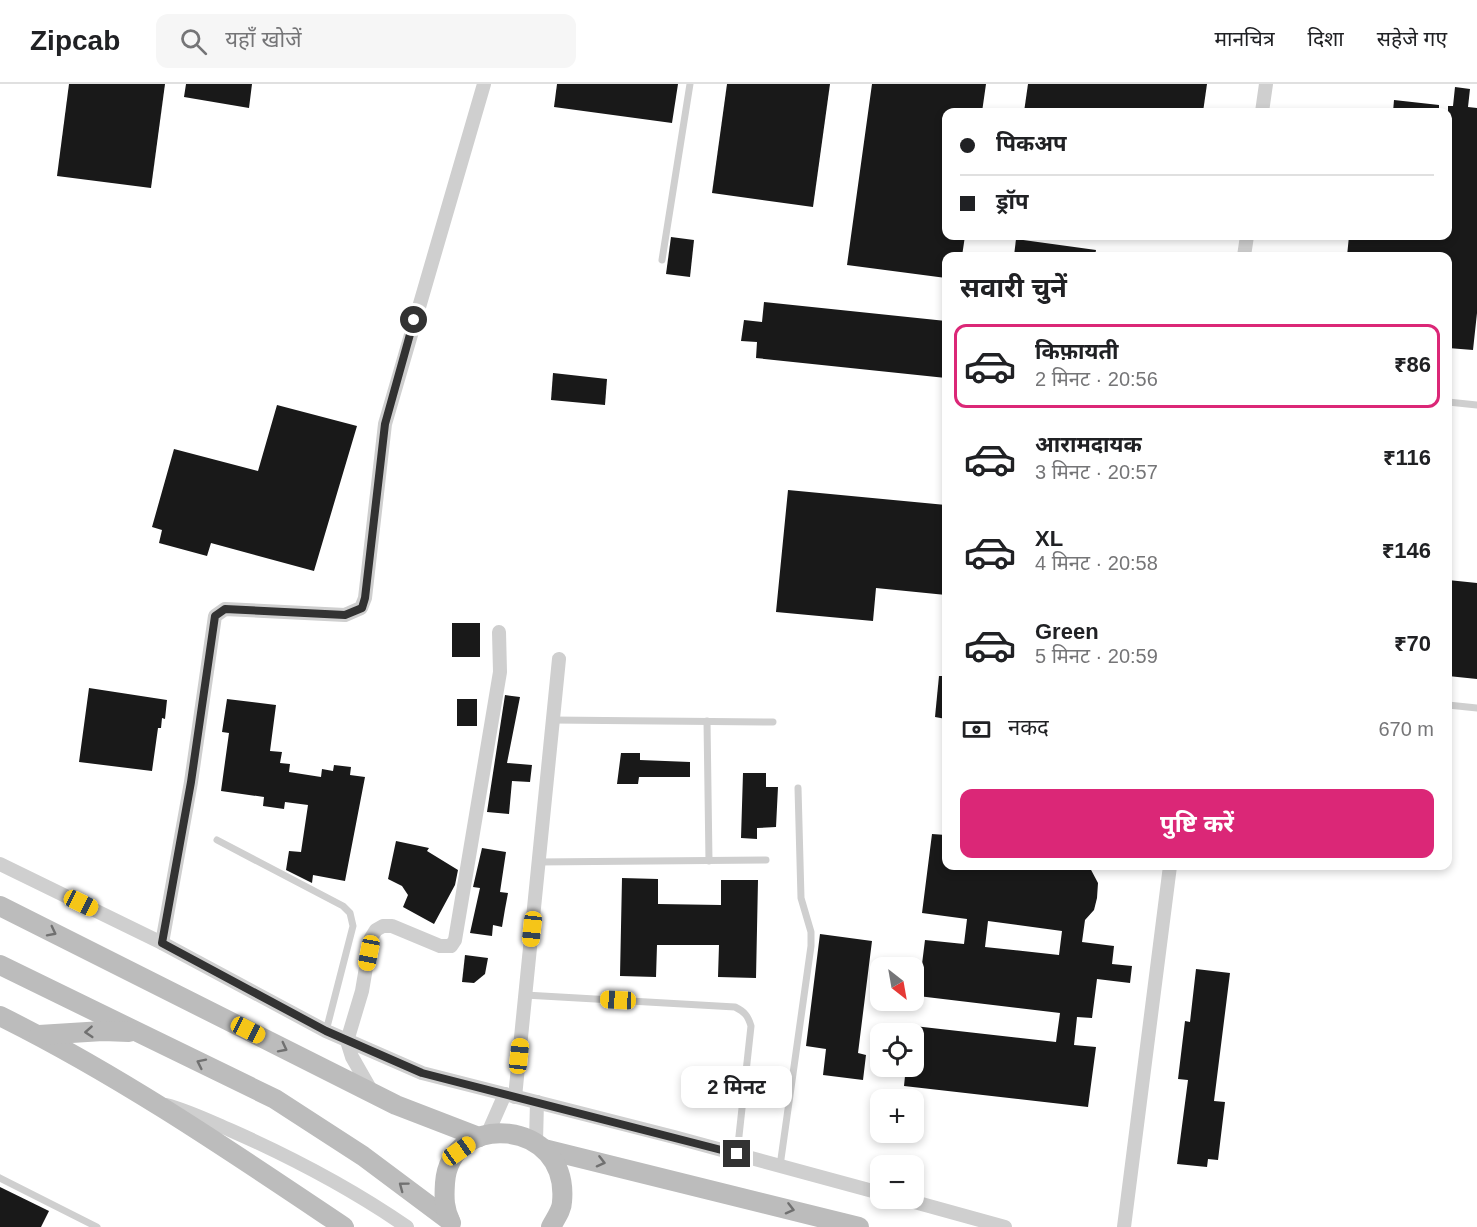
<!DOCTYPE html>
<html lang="hi">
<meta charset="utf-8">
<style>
body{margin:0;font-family:Arial,"Noto Sans Devanagari",sans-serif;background:#f6f6f6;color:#202124;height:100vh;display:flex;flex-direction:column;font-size:22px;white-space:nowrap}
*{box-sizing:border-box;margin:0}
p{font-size:20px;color:#757577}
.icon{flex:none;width:33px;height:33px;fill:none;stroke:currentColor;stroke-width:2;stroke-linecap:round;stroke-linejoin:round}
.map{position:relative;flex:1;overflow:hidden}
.sheet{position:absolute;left:942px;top:168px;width:510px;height:618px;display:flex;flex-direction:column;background:#fff;border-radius:12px;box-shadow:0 3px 9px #0003}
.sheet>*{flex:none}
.top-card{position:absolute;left:942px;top:24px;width:510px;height:132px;border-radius:12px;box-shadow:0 3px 9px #0003;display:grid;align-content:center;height:132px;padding:0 18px;background:#fff}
.needle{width:39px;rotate:149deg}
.controls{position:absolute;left:870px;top:873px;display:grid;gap:12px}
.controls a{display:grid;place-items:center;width:54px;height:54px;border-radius:12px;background:#fff;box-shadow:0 3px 9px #0003;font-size:30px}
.end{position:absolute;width:27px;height:27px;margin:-14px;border:8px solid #323232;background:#fff;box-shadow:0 0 0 3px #fff}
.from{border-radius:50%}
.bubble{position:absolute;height:42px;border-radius:12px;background:#fff;box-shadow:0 3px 9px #0003;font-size:20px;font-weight:700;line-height:42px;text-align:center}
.car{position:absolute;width:18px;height:36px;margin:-18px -9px;border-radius:8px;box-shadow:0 0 4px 2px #0007;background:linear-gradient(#f5c518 24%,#345 0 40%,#f5c518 0 76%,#345 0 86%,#f5c518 0)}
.top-card b{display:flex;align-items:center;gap:21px;height:57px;font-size:22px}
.top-card b+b{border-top:2px solid #e0e0e0}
.top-card i{width:15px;height:15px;background:#202124}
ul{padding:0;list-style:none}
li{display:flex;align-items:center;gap:18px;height:84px;margin:0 12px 9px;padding:0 6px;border:3px solid transparent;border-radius:12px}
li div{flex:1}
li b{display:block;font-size:22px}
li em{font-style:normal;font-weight:700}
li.selected{border-color:#db2777}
li>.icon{width:54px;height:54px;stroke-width:1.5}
h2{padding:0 18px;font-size:27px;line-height:72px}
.pay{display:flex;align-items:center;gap:15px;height:66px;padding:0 18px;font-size:22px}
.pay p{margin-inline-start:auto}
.cta{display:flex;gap:12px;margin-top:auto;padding:12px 18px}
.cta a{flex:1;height:69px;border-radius:12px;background:#db2777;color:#fff;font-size:24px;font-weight:700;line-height:69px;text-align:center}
header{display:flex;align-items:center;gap:36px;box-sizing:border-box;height:84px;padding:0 30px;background:#fff;border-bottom:2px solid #e0e0e0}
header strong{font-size:28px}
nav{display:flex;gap:33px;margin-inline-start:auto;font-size:21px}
.search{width:420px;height:54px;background:#f6f6f6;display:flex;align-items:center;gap:15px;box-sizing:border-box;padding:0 21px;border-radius:12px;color:#757577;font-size:22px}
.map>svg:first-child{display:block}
.building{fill:#191919;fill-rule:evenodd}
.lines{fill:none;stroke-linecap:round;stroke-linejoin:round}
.lane{stroke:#cfcfcf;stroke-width:7}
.street{stroke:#cfcfcf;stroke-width:14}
.secondary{stroke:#bcbcbc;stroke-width:20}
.oneway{stroke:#707070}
.route{stroke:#323232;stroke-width:8}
</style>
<header>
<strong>Zipcab</strong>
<div class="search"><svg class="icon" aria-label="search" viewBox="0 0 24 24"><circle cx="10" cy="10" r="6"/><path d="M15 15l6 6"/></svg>यहाँ खोजें</div>
<nav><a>मानचित्र</a><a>दिशा</a><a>सहेजे गए</a></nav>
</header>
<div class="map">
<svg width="1477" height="1143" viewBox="0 0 1477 1143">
<rect width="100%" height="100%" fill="#fff"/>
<g class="building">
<path d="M69 0H165L151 104 57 92Z"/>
<path d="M186 0H252L249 24 184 13Z"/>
<path d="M557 0H678L672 39 554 23Z"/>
<path d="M727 0H830L813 123 712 109Z"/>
<path d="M872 0H986L982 28H946V152H965L962 172H946V194L847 181Z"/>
<path d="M1028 0H1207L1203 28H1024Z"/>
<path d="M1455 3 1470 5 1468 23 1477 24V229L1473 266 1448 264V172H1347L1349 152H1448V22H1453Z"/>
<path d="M1394 16 1439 21V28H1393Z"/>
<path d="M671 153 694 156 690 193 666 190Z"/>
<path d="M1016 155 1096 166 1095 172H1014Z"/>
<path d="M764 218 946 237V294L756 274 757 258 741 257 744 236 762 238Z"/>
<path d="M553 289 607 295 605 321 551 316Z"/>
<path d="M277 321 357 342 314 487 211 459 207 472 159 459 162 446 152 443 174 365 258 387Z"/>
<path d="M788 406 946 421V511L876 504 873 537 776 528Z"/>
<path d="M1448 496 1477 499V595L1448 592Z"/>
<rect x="452" y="539" width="28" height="34"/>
<path d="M939 592H946V635L935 633Z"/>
<path d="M89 604 167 616 165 635 162 634 161 644H158L152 687 79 678Z"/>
<path d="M505 611 520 613 507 679 532 681 530 698 512 697 509 730 487 728Z"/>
<path d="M227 615 276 621 270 667 282 668 280 679 290 680 289 688 321 693 322 685 333 687 334 681 351 683 350 691 365 693 345 797 313 791 312 799 286 786 289 767 301 768 308 721 285 718 284 725 263 722 264 713 221 707 229 649 222 648Z"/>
<rect x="457" y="615" width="20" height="27"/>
<path d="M621 669H640V676L690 678V693H639L638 700H617Z"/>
<path d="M743 689H766V703H778L776 743 757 744V755L741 754Z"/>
<path d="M932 750 946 751V782H1089L1098 799 1097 814 1094 826 1085 836 1082 858 1114 862 1112 880 1132 882 1130 899 1097 895 1092 934 1077 933 1074 961 1096 963 1088 1023 904 1002 906 982H914V942L1056 958 1060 929 918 912 925 856 964 860 967 835 922 829ZM988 837 1062 847 1059 871 985 863Z"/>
<path d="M396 757 429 764 427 767 458 786 455 801 434 840 403 823 408 811 402 802 388 795Z"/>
<path d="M482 764 506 768 500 808 508 809 505 825 502 843 493 841 492 852 470 849 480 804 473 803Z"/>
<path d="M622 794 658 795V820L721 821V796H758L756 894 718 893 719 861H657L656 893 620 892Z"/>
<path d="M820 850 872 857 858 969 866 971 863 996 823 991 826 965 806 962Z"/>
<path d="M465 871 488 874 485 890 474 899 462 898Z"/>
<path d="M1196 885 1230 889 1214 1017 1225 1018 1218 1076 1208 1075 1207 1083 1177 1080 1188 996 1178 995 1185 937 1190 938Z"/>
<path d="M0 1103 49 1127 41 1143H0Z"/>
</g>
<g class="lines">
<g class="lane">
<path d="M662 176 690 0"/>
<path d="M1448 318 1477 321"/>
<path d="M1448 621 1477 624"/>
<path d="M552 636 773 638"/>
<path d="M707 637 709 777"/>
<path d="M217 756 343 822 350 829 353 842 326 947"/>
<path d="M538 778 766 776"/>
<path d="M525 911 735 923C745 928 748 932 751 942L737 1070"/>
<path d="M780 1082 811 862V848L801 814 798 704"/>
<path d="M0 1094 97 1143"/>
</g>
<g class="street">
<path d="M1262 28 1266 0"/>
<path d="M1244 172 1247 152"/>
<path d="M0 780 162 859 326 947 422 989 674 1053 880 1109"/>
<path d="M162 859 191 698 215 532 225 525 345 531 361 524 365 514 385 340 484 0"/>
<path d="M372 1008 352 973 347 957 362 907 371 854 376 846 383 842H392L440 862H451L455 856 500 588 499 548"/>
<path d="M515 1013 559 575"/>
<path d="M166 1021C189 1027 209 1037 230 1046 291 1073 352 1105 407 1143"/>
<path d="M487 1051 505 1010"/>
<path d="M536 1057 537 1018"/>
<path d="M900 1114 1005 1143"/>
<path d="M1124 1143 1170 782"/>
</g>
<g class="secondary">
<path d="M0 822 396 1021 479 1053"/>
<path d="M0 881 275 1015 363 1072 450 1137"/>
<path d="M0 932C121 992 232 1068 344 1143"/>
<path d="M39 951 103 947 129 948"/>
<path d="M544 1065 859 1143"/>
<path d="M451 1139C444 1125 444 1114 445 1099 450 1026 570 1034 562 1118 562 1126 555 1135 551 1143"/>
</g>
</g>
<defs><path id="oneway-chevron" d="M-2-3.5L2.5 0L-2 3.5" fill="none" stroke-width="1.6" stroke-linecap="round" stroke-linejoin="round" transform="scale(1.5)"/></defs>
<g class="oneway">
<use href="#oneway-chevron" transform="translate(52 848) rotate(27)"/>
<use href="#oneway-chevron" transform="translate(89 948) rotate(176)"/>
<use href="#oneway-chevron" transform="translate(283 964) rotate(27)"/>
<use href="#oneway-chevron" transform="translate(201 979) rotate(-154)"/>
<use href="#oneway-chevron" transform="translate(601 1078) rotate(14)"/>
<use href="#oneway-chevron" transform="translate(403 1102) rotate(-143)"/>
<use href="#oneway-chevron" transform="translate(790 1125) rotate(14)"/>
</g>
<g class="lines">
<path class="route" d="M414 236 385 340 365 514 362 524 345 531 225 525 215 532 191 698 162 859 326 947 422 989 737 1070"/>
</g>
</svg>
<div class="controls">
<a><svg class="needle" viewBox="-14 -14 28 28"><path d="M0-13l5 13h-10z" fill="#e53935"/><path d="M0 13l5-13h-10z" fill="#757577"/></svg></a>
<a><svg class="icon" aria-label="locate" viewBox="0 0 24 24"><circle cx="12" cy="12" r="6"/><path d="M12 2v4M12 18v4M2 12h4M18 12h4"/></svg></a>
<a>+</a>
<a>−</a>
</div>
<i class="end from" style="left:414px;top:236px"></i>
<i class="end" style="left:737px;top:1070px"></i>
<div class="bubble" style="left:681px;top:982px;width:111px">2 मिनट</div>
<i class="car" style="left:81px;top:819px;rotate:116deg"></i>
<i class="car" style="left:532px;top:845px;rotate:186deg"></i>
<i class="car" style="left:369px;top:869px;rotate:191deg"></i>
<i class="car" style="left:618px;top:916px;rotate:273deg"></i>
<i class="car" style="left:248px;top:946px;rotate:117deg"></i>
<i class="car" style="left:519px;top:972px;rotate:6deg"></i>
<i class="car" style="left:459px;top:1067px;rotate:55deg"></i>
<div class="top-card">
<b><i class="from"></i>पिकअप</b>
<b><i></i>ड्रॉप</b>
</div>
<section class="sheet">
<h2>सवारी चुनें</h2>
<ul>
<li class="selected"><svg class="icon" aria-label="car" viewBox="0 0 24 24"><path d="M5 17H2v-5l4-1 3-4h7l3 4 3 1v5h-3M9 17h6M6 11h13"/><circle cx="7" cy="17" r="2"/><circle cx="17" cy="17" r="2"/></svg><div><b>किफ़ायती</b><p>2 मिनट · 20:56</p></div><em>₹86</em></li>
<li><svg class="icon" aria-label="car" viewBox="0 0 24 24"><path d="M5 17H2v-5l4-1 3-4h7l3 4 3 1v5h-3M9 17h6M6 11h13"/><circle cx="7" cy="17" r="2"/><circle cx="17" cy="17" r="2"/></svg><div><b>आरामदायक</b><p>3 मिनट · 20:57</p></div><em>₹116</em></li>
<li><svg class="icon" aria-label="car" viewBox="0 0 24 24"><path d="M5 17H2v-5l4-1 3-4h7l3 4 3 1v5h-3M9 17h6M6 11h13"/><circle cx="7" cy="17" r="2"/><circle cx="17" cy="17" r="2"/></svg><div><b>XL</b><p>4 मिनट · 20:58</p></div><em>₹146</em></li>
<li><svg class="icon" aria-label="car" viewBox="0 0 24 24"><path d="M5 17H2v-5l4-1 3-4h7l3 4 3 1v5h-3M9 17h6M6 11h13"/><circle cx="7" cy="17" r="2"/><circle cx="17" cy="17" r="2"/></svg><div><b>Green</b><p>5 मिनट · 20:59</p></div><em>₹70</em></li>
</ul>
<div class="pay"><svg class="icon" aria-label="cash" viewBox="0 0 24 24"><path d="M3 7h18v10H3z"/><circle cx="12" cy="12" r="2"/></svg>नकद<p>670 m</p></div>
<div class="cta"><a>पुष्टि करें</a></div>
</section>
</div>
